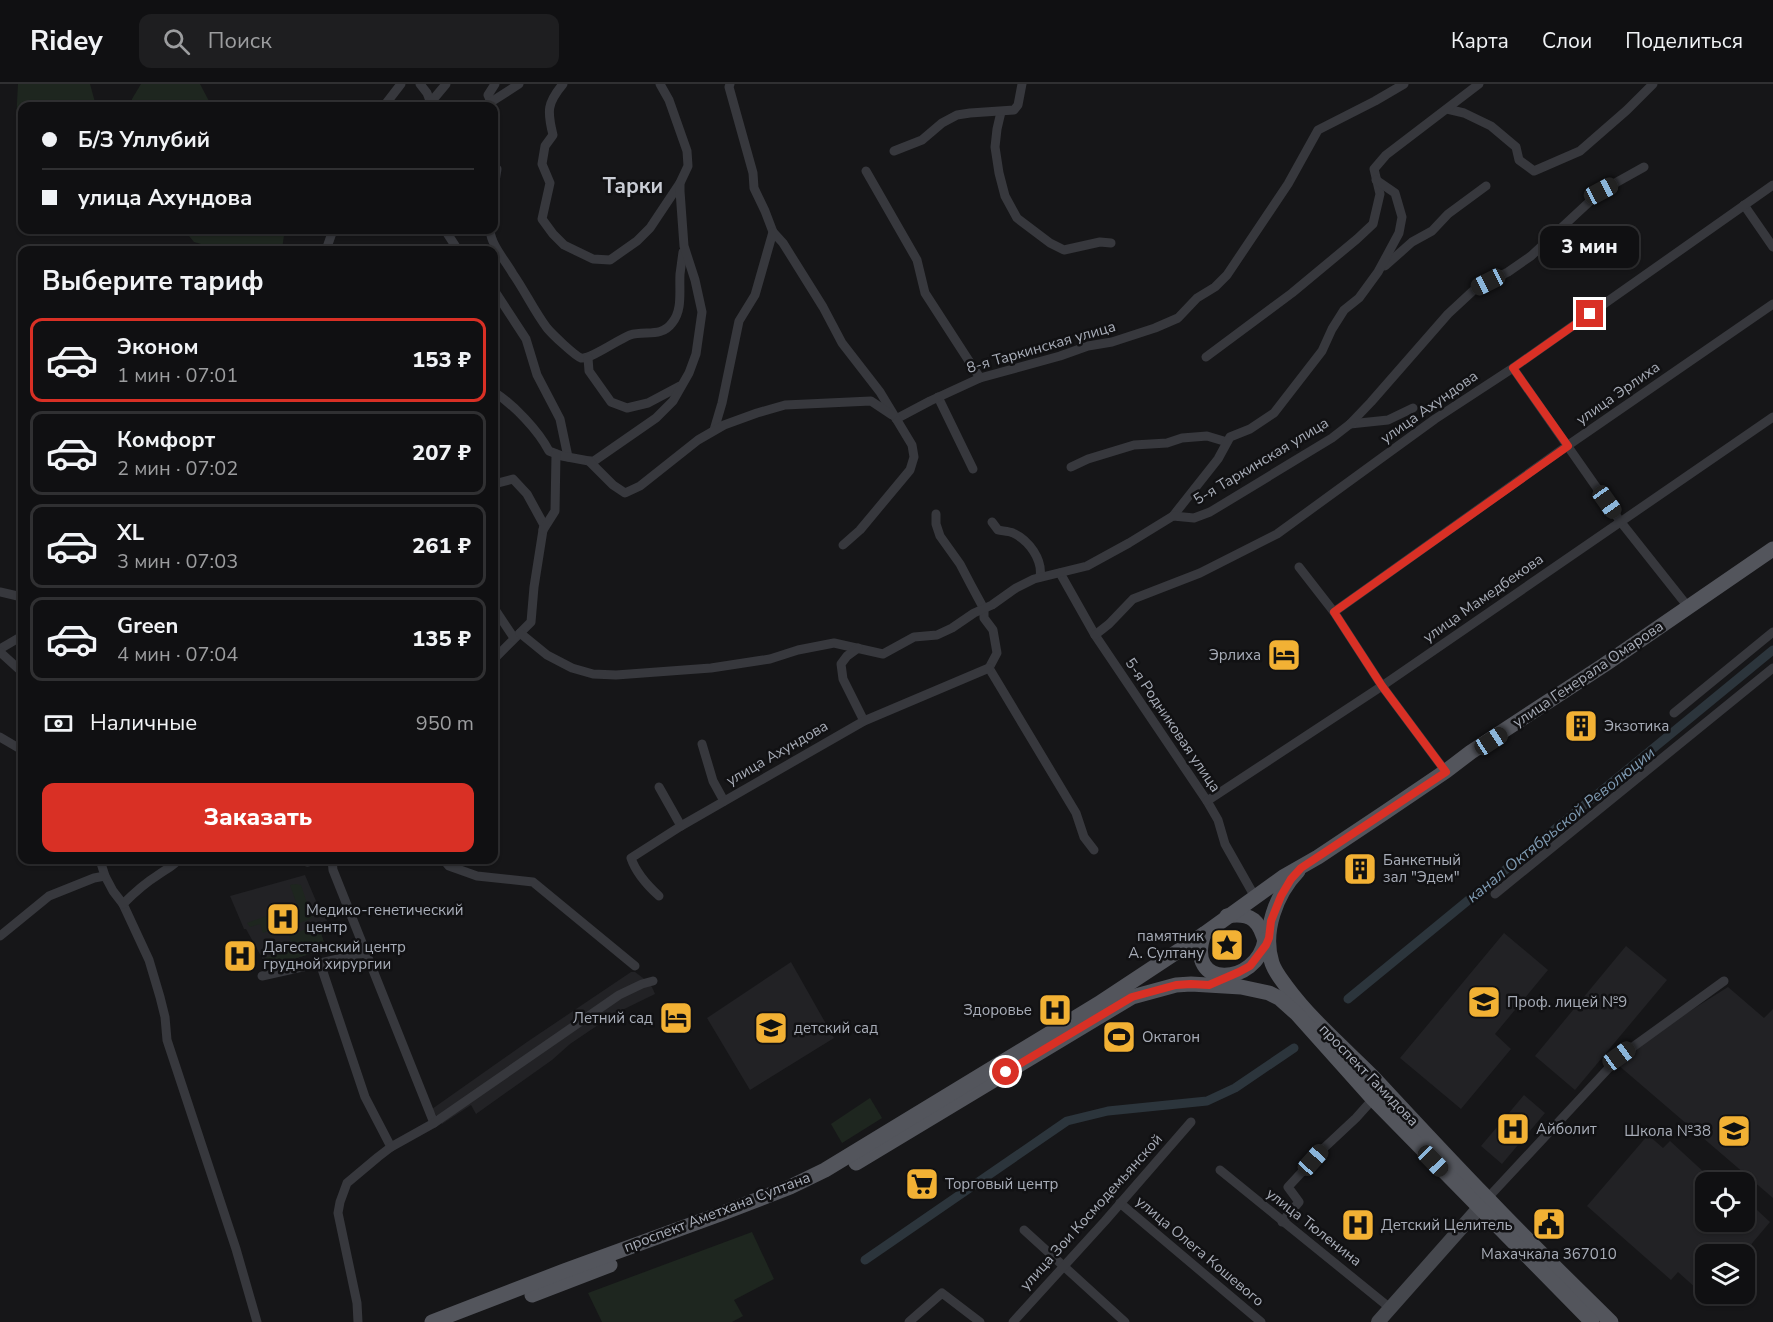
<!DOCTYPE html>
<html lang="ru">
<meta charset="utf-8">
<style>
body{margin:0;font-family:"Nunito Sans",sans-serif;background:#1e1e20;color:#f1f3f6;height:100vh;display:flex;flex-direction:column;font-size:22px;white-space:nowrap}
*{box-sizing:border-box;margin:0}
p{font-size:20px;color:#9c9d9f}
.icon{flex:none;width:33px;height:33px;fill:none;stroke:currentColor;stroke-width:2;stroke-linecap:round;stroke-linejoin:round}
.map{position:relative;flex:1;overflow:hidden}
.side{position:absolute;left:18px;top:162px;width:480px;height:618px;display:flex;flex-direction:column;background:#101012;border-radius:12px;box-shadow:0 2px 4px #0004,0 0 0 2px #303032}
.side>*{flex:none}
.banner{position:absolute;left:18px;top:18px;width:480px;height:132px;border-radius:12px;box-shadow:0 2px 4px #0004,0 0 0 2px #303032;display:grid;align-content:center;height:132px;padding:0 24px;background:#101012}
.tools{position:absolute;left:1695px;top:1088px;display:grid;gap:12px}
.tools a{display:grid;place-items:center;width:60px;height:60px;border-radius:12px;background:#101012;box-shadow:0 2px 4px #0004,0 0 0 2px #303032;font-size:30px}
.end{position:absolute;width:27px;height:27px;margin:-14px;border:8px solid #d93025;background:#fff;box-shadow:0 0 0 3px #fff}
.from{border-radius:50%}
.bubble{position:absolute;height:42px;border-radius:12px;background:#101012;box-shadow:0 2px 4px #0004,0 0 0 2px #303032;font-size:20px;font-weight:800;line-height:42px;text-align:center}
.car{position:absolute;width:18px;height:36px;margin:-18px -9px;border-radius:8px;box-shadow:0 0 4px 2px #0007;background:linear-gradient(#222 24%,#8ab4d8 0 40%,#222 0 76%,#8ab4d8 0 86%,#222 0)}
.banner b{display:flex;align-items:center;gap:21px;height:57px;font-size:22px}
.banner b+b{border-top:2px solid #303032}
.banner i{width:15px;height:15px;background:#f1f3f6}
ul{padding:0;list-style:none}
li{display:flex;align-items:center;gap:18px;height:84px;margin:0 12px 9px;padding:0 12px;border:3px solid #303032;border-radius:12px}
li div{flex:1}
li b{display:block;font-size:22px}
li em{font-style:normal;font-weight:800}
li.selected{border-color:#d93025}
li>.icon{width:54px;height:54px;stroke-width:1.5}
h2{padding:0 24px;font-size:27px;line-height:72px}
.pay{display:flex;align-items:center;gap:15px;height:66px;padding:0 24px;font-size:22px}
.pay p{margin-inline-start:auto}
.action{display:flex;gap:12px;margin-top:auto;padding:12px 24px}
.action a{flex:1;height:69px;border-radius:12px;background:#d93025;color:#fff;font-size:24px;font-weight:800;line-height:69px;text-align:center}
header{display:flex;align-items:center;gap:36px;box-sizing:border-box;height:84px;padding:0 30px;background:#101012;border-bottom:2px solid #303032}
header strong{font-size:28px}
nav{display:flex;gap:33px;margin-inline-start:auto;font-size:21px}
.search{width:420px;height:54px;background:#1e1e20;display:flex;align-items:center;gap:15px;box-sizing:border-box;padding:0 21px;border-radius:12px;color:#9c9d9f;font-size:22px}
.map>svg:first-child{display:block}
.built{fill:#222225}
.green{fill:#1e261f}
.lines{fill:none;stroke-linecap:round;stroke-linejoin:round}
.canal{stroke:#2c353c;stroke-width:9}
.street{stroke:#37383d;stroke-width:9}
.secondary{stroke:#45474d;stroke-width:14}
.primary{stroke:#53555c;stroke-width:15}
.route{stroke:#d93025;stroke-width:8}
.labels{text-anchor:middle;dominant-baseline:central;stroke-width:5;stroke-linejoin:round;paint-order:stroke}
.street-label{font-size:15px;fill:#a8adb8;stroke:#111113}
.poi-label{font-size:15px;fill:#a8adb8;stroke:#111113;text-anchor:start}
.water-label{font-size:16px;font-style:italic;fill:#7f9bb3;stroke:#111113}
.district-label{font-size:21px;font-weight:bold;fill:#c9ccd4;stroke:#111113}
</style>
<header>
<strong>Ridey</strong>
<div class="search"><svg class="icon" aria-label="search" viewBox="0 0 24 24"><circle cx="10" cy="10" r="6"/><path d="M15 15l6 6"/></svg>Поиск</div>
<nav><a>Карта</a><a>Слои</a><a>Поделиться</a></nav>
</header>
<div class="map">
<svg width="1773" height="1238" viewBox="0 0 1773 1238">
<rect width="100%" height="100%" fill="#161618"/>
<g class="built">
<path d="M305 791 322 831 325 830 327 837 318 840 326 865 274 881H266L246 845H244L230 812Z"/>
<path d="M1504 849 1548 886 1495 950 1511 965 1461 1025 1400 974Z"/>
<path d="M1626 862 1667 896 1575 1006 1535 972Z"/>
<path d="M791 878 834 954 750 1006 707 934Z"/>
<path d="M631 888H635L643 894 652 903 655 910 610 932 601 939 570 960 552 976 476 1030 471 1021 442 1040 432 1025 527 958Z"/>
<path d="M1728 903 1764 934 1773 925V1114L1617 980 1644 956Z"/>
<path d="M1524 1011 1545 1029 1502 1080 1481 1062Z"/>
<path d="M1648 1051 1663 1064 1670 1057 1707 1091 1713 1086 1726 1098H1706V1137H1744L1745 1115 1770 1138 1743 1170H1706V1209H1710L1706 1213 1678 1188 1671 1196 1587 1122Z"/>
</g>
<g class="green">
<path d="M18 0H90L96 22H22V55L16 38Z"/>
<path d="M141 0H200L210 19V22H132V15Z"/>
<path d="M184 146H283L284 151 282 166H222L194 158Z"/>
<path d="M296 800 301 801 312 834 281 847 279 843 263 849 260 840 250 843 247 839 297 821 290 801Z"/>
<path d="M318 840 326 865 274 881H266L263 875 293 863 289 852Z"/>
<path d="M870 1014 882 1034 842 1059 831 1040Z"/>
<path d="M752 1148 774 1195 734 1216 743 1232 732 1238H602L588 1209Z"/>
</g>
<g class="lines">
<g class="canal">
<path d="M1348 915 1773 566"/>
<path d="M865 1176 1067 1037 1108 1027 1207 1017 1235 1004 1294 964"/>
</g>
<g class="street">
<path d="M420 0 427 9 432 22"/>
<path d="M563 0C547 19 547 27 553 51L545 62 542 80 550 99 542 135 553 150 564 161 593 175 610 176 637 157 650 144 680 99"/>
<path d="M730 0 729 3 753 89 754 104 765 127 773 148"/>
<path d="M431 18 446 0"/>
<path d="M491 18 488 11 495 0"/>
<path d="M384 22 401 0"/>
<path d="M488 22 491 18 519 0"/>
<path d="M1447 25 1464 29 1491 42 1516 63 1519 76 1534 87 1580 67 1627 26 1653 0"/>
<path d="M1001 28 997 45 995 63 999 89 1005 112 1017 134 1050 159 1064 166 1100 158 1111 159"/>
<path d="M894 67 922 56 942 39 957 31 970 29 1014 26 1018 21 1022 0"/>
<path d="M866 87 917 176 925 209 980 294"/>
<path d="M494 104 497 85"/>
<path d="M1744 121 1773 163"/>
<path d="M445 146 458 166"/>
<path d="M490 146C491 161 505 176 513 190 525 207 534 227 547 244 552 250 575 272 581 274 590 276 619 255 630 251 645 246 661 254 672 239 683 226 679 206 680 190 681 183 682 175 683 168"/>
<path d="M326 166 333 146"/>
<path d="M1385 182 1412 158 1432 147 1448 130 1486 102"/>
<path d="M494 206 526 255 537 291 560 335 568 373"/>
<path d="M1206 273 1292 209 1357 155 1373 140 1380 110 1374 85 1386 71 1479 0"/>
<path d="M588 274 589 287 611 318 627 324 648 319 680 302"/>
<path d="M1513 284 1620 437 1689 524"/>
<path d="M494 308C514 321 538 346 549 367L562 372 589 377H594L656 334 673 317 689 289 696 270 702 228 695 196 684 162 680 107V99L688 82 687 67 669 16 660 0"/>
<path d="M938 313 973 385"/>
<path d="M896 335 930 317 980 294 1060 272 1088 262 1112 258 1155 244 1178 234 1197 214 1215 203 1227 191 1288 100 1318 46 1375 17 1404 0"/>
<path d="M1350 340 1388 336 1413 324"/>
<path d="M714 346 722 319 739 237 755 211 773 148 783 159 823 223 842 259 880 308 912 361 914 373 910 386 860 446 843 461"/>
<path d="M589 377 613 401 625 409 640 402 698 356 724 341 757 329 785 321 871 317 892 331"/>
<path d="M1071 383 1088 375 1134 361 1167 359 1182 354 1207 352 1227 358"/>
<path d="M494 400 513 395 527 410 544 441 543 446 534 503 531 538 494 575"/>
<path d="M936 430V440L940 452 960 480 971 501 984 525V534L993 546 997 569 989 584"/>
<path d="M1173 432 1218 375 1230 353 1250 345 1274 329 1322 267 1332 245 1344 226 1359 214 1378 188 1399 149 1402 133 1395 109 1376 96"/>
<path d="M992 438 998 446C1002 447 1009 447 1013 449 1029 456 1043 476 1040 493"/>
<path d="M543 446 555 427 556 370"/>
<path d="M1299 483 1334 528 1382 602 1446 688"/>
<path d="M1060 489 1095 551 1207 717 1218 736 1225 760 1255 813"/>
<path d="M0 508 22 513"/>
<path d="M494 524 514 554"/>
<path d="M1334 528 1567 362 1773 220"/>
<path d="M520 549 547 571 572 584 593 590 616 591 711 584 770 575 798 566 834 559 883 570 914 553 937 551 952 544 974 529 992 521 1016 504 1034 495 1087 482 1129 459 1173 432 1194 434 1210 428 1332 354 1350 340 1371 318 1448 230 1476 204 1508 188 1531 172 1601 107 1644 83"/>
<path d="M1095 551 1109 540 1133 515 1200 489 1277 450 1435 335 1513 284 1773 101"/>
<path d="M858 564 847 572 841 580 843 595 864 637"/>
<path d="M0 565 22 552"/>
<path d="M0 568 22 588"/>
<path d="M989 584 1076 729 1084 753 1094 766"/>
<path d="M1674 629 1773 548"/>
<path d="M0 653 22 666"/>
<path d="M702 660 713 697 724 717"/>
<path d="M659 703 681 742"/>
<path d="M1207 717 1382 602 1773 333"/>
<path d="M100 776 105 792 113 807 123 820 149 876 160 913 165 933 167 956 236 1165 257 1238"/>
<path d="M332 776 333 786 434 1039"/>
<path d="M444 776 449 782 477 792 533 798 635 882"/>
<path d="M307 778 318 776"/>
<path d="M1495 810 1773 584"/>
<path d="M659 812C648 802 636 789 631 774L681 742 864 637 989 584"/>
<path d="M123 820C134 809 145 799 158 791 166 785 172 783 178 776"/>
<path d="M0 852 49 812 94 794 105 792"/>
<path d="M320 879 365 1013 391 1063"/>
<path d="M262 892 365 869"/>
<path d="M1220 1086 1390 1224"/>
<path d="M1484 1118 1619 973 1724 897"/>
<path d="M1120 1119 1261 1238"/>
<path d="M1282 1138 1299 1118 1288 1103 1325 1063 1356 1034 1373 1015"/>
<path d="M1024 1146 1125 1238"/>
<path d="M358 1238 357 1219 338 1129 340 1118 347 1099 378 1073 391 1063 434 1039 619 911 642 900 653 897"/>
<path d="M909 1238 942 1209 980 1238"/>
<path d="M1013 1238 1105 1137 1191 1038"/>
</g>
<path class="secondary" d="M1378 1238 1479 1124"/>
<g class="primary">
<path d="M1298 787C1276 810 1262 848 1272 879 1275 888 1281 895 1286 902 1311 936 1344 964 1374 994 1412 1035 1450 1076 1489 1116 1529 1158 1570 1198 1611 1238"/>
<path d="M1227 832C1252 828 1260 837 1266 861"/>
<path d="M1204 850C1184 906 1257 902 1265 856"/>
<path d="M856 1079 1132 913 1176 901 1191 900 1241 903 1269 909 1279 914 1297 930 1373 1015 1592 1238"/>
<path d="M532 1211 610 1181"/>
<path d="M432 1238 564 1187 723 1129 790 1103 825 1086 1098 920 1204 850 1283 793 1318 773 1384 729 1446 687 1471 668 1604 581 1773 465"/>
</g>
</g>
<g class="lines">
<path class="route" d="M1006 988 1132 913 1176 901 1191 900 1209 901 1239 888 1250 882 1266 861 1269 854 1271 837 1281 812 1291 795 1301 784 1446 688 1382 602 1334 528 1568 362 1513 284 1590 230"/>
</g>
<defs>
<symbol id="hotel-square" viewBox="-11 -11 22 22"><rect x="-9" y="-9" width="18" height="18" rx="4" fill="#f2b134" stroke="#111113"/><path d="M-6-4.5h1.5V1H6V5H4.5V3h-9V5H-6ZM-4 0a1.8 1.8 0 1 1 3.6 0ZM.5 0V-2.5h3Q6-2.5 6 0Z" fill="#111"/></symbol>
<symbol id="building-square" viewBox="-11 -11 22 22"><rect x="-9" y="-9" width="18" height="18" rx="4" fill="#f2b134" stroke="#111113"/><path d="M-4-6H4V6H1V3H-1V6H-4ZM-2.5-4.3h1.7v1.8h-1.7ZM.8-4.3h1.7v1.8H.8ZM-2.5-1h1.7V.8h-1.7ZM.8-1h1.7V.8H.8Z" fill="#111"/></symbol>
<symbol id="hospital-square" viewBox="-11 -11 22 22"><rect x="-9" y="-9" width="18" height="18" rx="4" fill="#f2b134" stroke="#111113"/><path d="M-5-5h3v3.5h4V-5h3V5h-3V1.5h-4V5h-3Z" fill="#111"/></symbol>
<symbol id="sight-square" viewBox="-11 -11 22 22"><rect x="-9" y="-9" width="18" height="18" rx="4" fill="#f2b134" stroke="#111113"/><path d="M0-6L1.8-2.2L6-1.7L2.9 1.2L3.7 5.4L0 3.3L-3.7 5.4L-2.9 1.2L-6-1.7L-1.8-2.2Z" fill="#111"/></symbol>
<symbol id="university-square" viewBox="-11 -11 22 22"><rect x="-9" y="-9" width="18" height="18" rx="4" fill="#f2b134" stroke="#111113"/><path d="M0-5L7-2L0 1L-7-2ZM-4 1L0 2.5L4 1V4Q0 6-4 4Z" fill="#111"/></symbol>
<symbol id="school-square" viewBox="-11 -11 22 22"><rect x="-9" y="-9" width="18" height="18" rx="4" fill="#f2b134" stroke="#111113"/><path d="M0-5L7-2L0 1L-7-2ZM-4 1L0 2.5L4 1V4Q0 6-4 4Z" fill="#111"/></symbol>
<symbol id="stadium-square" viewBox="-11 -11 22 22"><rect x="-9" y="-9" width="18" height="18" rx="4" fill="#f2b134" stroke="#111113"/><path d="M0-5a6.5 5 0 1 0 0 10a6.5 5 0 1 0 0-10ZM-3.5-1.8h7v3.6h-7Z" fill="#111"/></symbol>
<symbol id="supermarket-square" viewBox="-11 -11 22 22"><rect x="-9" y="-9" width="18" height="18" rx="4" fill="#f2b134" stroke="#111113"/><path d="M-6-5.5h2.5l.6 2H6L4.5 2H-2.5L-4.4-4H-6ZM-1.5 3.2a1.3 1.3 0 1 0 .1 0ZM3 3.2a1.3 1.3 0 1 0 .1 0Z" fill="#111"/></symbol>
<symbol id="civic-square" viewBox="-11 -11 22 22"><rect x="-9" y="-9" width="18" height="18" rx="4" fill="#f2b134" stroke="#111113"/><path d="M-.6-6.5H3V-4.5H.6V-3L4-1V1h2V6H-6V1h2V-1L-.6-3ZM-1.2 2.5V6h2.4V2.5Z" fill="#111"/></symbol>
</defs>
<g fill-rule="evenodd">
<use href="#hotel-square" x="1265" y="552" width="38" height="38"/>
<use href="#building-square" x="1562" y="623" width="38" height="38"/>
<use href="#building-square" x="1341" y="766" width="38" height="38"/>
<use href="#hospital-square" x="264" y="816" width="38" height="38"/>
<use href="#sight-square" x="1208" y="842" width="38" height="38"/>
<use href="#hospital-square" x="221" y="853" width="38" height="38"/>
<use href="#university-square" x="1465" y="899" width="38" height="38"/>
<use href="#hospital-square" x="1036" y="907" width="38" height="38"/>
<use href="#hotel-square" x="657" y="915" width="38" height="38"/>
<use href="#school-square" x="752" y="925" width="38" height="38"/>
<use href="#stadium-square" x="1100" y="934" width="38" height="38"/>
<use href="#hospital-square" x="1494" y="1026" width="38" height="38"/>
<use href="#school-square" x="1715" y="1028" width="38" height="38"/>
<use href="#supermarket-square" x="903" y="1081" width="38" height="38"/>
<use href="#civic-square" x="1530" y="1121" width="38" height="38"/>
<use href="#hospital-square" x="1339" y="1122" width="38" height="38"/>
</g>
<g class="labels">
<g class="street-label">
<text transform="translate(1041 263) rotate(-16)">8-я Таркинская улица</text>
<text transform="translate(1618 309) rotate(-35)">улица Эрлиха</text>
<text transform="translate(1429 323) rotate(-35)">улица Ахундова</text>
<text transform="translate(1261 377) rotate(-31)">5-я Таркинская улица</text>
<text transform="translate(1483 514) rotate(-35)">улица Мамедбекова</text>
<text transform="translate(1588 590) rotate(-34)">улица Генерала Омарова</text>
<text transform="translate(1173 641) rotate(56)">5-я Родниковая улица</text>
<text transform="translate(777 669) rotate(-30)">улица Ахундова</text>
<text transform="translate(1369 991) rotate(46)">проспект Гамидова</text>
<text transform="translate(717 1128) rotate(-21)">проспект Аметхана Султана</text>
<text transform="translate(1091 1128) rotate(-48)">улица Зои Космодемьянской</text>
<text transform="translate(1314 1143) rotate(38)">улица Тюленина</text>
<text transform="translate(1200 1167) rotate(40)">улица Олега Кошевого</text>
</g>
<g class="poi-label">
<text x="1261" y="571" text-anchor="end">Эрлиха</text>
<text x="1604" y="642">Экзотика</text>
<text x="1383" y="776">Банкетный<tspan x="1383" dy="17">зал "Эдем"</tspan></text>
<text x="306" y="826">Медико-генетический<tspan x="306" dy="17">центр</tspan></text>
<text x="1204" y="852" text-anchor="end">памятник<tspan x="1204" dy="17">А. Султану</tspan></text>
<text x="263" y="863">Дагестанский центр<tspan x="263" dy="17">грудной хирургии</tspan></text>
<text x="1507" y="918">Проф. лицей №9</text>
<text x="1032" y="926" text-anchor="end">Здоровье</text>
<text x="653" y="934" text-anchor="end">Летний сад</text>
<text x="794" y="944">детский сад</text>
<text x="1142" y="953">Октагон</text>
<text x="1536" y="1045">Айболит</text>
<text x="1711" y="1047" text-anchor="end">Школа №38</text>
<text x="945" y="1100">Торговый центр</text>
<text x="1381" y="1141">Детский Целитель</text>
<text x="1549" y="1170" text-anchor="middle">Махачкала 367010</text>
</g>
<g class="water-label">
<text transform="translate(1561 741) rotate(-39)">канал Октябрьской Революции</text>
</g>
<g class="district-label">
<text x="633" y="102">Тарки</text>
</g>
</g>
</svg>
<div class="tools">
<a><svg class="icon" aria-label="locate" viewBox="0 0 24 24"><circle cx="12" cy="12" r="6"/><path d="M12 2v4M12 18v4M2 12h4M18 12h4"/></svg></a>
<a><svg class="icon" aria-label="layers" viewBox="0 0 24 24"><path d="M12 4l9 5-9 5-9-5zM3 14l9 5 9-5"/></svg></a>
</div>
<i class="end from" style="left:1006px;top:988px"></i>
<i class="end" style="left:1590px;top:230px"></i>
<div class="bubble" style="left:1540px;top:142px;width:99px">3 мин</div>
<i class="car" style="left:1601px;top:107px;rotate:62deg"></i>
<i class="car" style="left:1488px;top:198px;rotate:243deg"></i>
<i class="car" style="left:1607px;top:418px;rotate:145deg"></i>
<i class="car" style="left:1491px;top:657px;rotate:57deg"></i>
<i class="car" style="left:1619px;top:972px;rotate:54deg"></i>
<i class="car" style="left:1313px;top:1076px;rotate:42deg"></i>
<i class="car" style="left:1433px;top:1077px;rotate:136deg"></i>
<div class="banner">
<b><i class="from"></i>Б/З Уллубий</b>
<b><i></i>улица Ахундова</b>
</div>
<section class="side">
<h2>Выберите тариф</h2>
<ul>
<li class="selected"><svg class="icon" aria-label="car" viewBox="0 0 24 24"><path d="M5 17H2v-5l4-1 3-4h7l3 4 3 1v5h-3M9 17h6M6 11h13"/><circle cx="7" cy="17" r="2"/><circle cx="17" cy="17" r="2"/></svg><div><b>Эконом</b><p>1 мин · 07:01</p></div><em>153 ₽</em></li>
<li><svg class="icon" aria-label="car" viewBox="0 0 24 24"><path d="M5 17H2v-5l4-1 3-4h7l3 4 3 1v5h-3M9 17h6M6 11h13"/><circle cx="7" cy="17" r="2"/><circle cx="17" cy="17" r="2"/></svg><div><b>Комфорт</b><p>2 мин · 07:02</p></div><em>207 ₽</em></li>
<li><svg class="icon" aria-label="car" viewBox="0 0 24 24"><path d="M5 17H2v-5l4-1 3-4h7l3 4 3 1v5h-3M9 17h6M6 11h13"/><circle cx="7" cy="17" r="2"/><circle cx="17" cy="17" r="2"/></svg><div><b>XL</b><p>3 мин · 07:03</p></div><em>261 ₽</em></li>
<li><svg class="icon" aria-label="car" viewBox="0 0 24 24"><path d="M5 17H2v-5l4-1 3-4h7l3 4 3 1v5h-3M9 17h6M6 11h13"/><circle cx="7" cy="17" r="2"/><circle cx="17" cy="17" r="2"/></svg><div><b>Green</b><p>4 мин · 07:04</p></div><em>135 ₽</em></li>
</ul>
<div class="pay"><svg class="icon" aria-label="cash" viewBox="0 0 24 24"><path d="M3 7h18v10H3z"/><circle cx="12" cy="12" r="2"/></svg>Наличные<p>950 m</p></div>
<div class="action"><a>Заказать</a></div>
</section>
</div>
